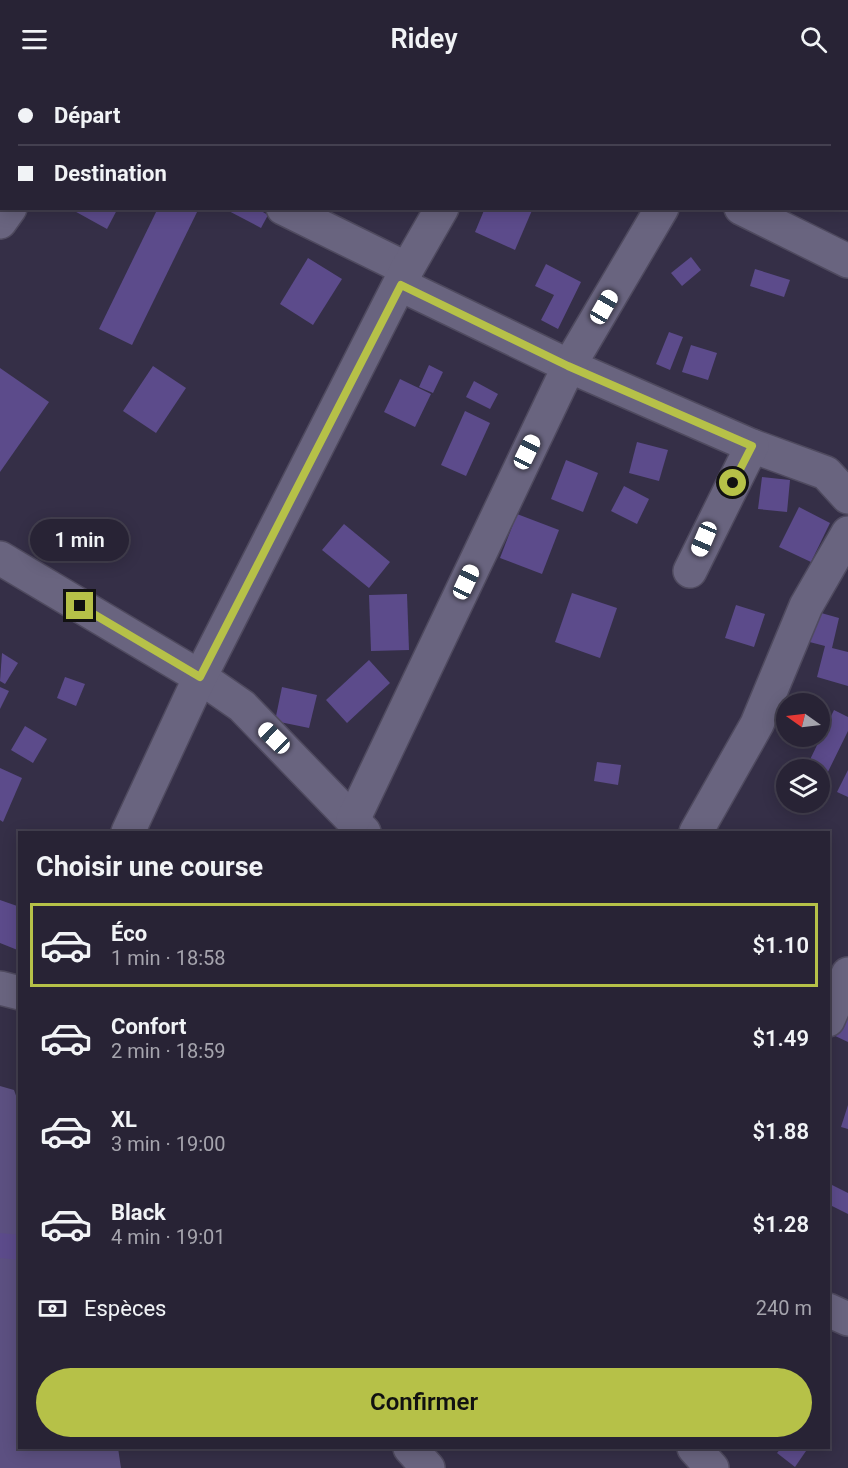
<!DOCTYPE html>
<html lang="fr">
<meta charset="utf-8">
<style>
body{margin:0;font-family:Roboto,sans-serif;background:#342f41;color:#f1f3f6;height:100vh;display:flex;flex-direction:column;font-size:22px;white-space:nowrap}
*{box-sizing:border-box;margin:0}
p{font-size:20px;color:#a5a4ad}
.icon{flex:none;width:33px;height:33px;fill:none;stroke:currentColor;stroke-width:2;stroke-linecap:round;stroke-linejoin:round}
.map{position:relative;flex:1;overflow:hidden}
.panel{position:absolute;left:18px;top:753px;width:812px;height:618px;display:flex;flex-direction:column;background:#282335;border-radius:0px;box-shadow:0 3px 15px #0003,0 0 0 2px #444050}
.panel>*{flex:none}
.guide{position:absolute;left:0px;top:0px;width:849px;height:132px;box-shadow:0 3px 15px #0003,0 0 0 2px #444050;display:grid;align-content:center;height:132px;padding:0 18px;background:#282335}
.needle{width:39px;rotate:284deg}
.fabs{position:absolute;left:776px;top:615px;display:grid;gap:12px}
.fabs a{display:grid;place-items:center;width:54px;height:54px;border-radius:50%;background:#282335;box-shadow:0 3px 15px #0003,0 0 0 2px #444050;font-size:30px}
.end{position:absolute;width:27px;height:27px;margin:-14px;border:8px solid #b6c148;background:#111;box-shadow:0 0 0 3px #111}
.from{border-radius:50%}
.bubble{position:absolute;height:42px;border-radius:21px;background:#282335;box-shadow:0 3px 15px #0003,0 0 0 2px #444050;font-size:20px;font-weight:600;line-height:42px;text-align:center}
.car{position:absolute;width:18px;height:36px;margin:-18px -9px;border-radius:8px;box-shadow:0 0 4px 2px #0007;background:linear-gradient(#fff 24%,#345 0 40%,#fff 0 76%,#345 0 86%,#fff 0)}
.guide b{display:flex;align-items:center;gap:21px;height:57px;font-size:22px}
.guide b+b{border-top:2px solid #444050}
.guide i{width:15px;height:15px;background:#f1f3f6}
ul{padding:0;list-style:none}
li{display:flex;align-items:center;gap:18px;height:84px;margin:0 12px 9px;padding:0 6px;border:3px solid transparent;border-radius:0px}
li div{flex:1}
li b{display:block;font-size:22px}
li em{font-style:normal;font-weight:600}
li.selected{border-color:#b6c148}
li>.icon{width:54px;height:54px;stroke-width:1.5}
h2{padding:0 18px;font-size:27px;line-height:72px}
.pay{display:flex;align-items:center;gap:15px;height:66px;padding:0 18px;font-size:22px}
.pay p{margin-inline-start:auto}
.action{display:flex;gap:12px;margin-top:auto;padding:12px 18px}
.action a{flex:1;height:69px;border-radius:36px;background:#b6c148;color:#111;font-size:24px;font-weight:600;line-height:69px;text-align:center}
header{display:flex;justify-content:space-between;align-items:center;height:78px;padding:0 18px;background:#282335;font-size:27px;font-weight:600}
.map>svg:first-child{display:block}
.green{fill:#5c5081}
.building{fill:#5c4b8b}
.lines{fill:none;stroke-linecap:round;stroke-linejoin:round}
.minor-casing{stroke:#4f4a5f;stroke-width:36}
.minor{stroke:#69647f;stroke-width:33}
.route{stroke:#b6c148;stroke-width:8}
</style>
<header><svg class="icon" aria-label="menu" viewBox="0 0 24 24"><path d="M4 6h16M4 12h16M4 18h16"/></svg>Ridey<svg class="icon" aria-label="search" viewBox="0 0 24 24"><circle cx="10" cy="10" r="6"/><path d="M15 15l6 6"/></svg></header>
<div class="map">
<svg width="848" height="1390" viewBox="0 0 848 1390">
<rect width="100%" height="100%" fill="#352f47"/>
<path class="green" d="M0 1008 14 1012 19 1026 20 1370H118L121 1390H0Z"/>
<g class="building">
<path d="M69 130H118L107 151Z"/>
<path d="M158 130H199L132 267 99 251Z"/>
<path d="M223 130H256L268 137 261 150Z"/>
<path d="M485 130H533L515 172 475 154Z"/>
<path d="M691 179 701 192 682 208 671 195Z"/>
<path d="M308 180 342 201 313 247 280 226Z"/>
<path d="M546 186 581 204 558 251 541 242 554 217 535 208Z"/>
<path d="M755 191 790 202 784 219 750 208Z"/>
<path d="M669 254 683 259 670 292 656 286Z"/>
<path d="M691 267 717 275 708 302 682 294Z"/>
<path d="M429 287 443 294 433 315 419 309Z"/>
<path d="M153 288 186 310 156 355 123 333Z"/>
<path d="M0 290 49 324 0 394Z"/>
<path d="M400 301 431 316 415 349 384 334Z"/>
<path d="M474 303 498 316 490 331 466 319Z"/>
<path d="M465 333 490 345 466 398 441 387Z"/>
<path d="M637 364 668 372 659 403 629 395Z"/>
<path d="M566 382 598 395 583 434 551 421Z"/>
<path d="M762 399 790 402 787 434 758 431Z"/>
<path d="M624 408 649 421 637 446 611 433Z"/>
<path d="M799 429 830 445 811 484 779 469Z"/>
<path d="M517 436 559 452 542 496 500 480Z"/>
<path d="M344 446 390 484 369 510 322 472Z"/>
<path d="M572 515 617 530 600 580 555 564Z"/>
<path d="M407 516 409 572 371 573 369 517Z"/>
<path d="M736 527 765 536 754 569 725 560Z"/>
<path d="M807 531 839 540 832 570 848 574V608L817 599 825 568 798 561Z"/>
<path d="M2 575 18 585 5 606 0 603Z"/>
<path d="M369 582 390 605 347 645 326 622Z"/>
<path d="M65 599 85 606 76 628 57 620Z"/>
<path d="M0 609 9 613 0 631Z"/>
<path d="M282 609 317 617 309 650 275 643Z"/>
<path d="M834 632 848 639V653L821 708 819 692H805Z"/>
<path d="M25 648 47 661 33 685 11 672Z"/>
<path d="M597 684 621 687 618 707 594 703Z"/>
<path d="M0 690 22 700 3 744 0 742Z"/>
<path d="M848 692V719L837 714Z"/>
<path d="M0 822 20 829V873L0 865Z"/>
<path d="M848 918V964L831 956Z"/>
<path d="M848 1027V1051L841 1049Z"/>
<path d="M832 1107 848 1115V1136L828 1126V1115Z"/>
<path d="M0 1155 20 1157V1182L0 1180Z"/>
<path d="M781 1370H801L806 1373 795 1389 777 1375Z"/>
</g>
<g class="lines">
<defs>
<g id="minor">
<path d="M539 0 541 2"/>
<path d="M101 2 102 0"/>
<path d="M346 2 347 0"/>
<path d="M737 2V0"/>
<path d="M0 61 2 62"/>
<path d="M283 130 407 191"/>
<path d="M741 130 848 183"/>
<path d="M0 144 10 130"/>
<path d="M401 207 569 288 752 368 826 395 848 419"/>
<path d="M0 480 200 599 242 628 364 754"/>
<path d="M690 493 752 368"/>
<path d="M353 742 569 288 662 130"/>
<path d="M128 754 200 599 407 191 442 130"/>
<path d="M696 754 757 646 806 528 848 455"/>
<path d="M0 910 20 915"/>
<path d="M828 942 848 896"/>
<path d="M828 1232 848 1241"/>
<path d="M410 1370 428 1390"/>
<path d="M694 1370 712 1390"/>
</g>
</defs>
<use href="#minor" class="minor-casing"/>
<use href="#minor" class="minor"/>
</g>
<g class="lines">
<path class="route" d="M80 528 200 599 401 207 568 288 752 368 733 405"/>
</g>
</svg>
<div class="fabs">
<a><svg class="needle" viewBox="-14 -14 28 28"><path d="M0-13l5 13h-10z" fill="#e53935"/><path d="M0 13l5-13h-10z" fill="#a5a4ad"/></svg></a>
<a><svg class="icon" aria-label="layers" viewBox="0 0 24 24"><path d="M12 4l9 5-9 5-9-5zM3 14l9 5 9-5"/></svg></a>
</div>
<i class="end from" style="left:733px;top:405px"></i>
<i class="end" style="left:80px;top:528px"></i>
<div class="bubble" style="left:30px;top:441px;width:99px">1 min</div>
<i class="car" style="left:604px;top:229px;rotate:30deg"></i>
<i class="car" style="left:527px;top:374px;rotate:26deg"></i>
<i class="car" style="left:704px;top:461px;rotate:203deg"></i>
<i class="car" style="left:466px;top:504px;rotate:25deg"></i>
<i class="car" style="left:274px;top:660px;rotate:314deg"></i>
<div class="guide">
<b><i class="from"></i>Départ</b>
<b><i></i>Destination</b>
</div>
<section class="panel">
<h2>Choisir une course</h2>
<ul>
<li class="selected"><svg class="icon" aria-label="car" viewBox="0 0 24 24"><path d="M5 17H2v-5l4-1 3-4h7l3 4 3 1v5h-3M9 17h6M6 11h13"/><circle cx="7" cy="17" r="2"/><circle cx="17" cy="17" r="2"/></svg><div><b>Éco</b><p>1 min · 18:58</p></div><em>$1.10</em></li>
<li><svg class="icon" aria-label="car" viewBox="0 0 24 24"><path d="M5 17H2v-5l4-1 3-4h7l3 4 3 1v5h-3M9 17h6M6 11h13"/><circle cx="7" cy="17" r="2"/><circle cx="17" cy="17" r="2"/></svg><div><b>Confort</b><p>2 min · 18:59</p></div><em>$1.49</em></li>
<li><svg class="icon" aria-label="car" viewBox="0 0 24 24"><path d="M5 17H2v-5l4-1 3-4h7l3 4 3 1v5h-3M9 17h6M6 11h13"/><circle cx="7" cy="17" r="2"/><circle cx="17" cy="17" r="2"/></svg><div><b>XL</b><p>3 min · 19:00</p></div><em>$1.88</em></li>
<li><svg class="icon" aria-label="car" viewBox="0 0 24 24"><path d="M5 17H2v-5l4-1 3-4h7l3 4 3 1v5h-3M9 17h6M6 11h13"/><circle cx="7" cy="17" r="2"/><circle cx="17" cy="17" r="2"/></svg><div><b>Black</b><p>4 min · 19:01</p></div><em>$1.28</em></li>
</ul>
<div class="pay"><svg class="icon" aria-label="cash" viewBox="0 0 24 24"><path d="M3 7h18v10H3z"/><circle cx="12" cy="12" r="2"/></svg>Espèces<p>240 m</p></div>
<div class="action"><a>Confirmer</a></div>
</section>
</div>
